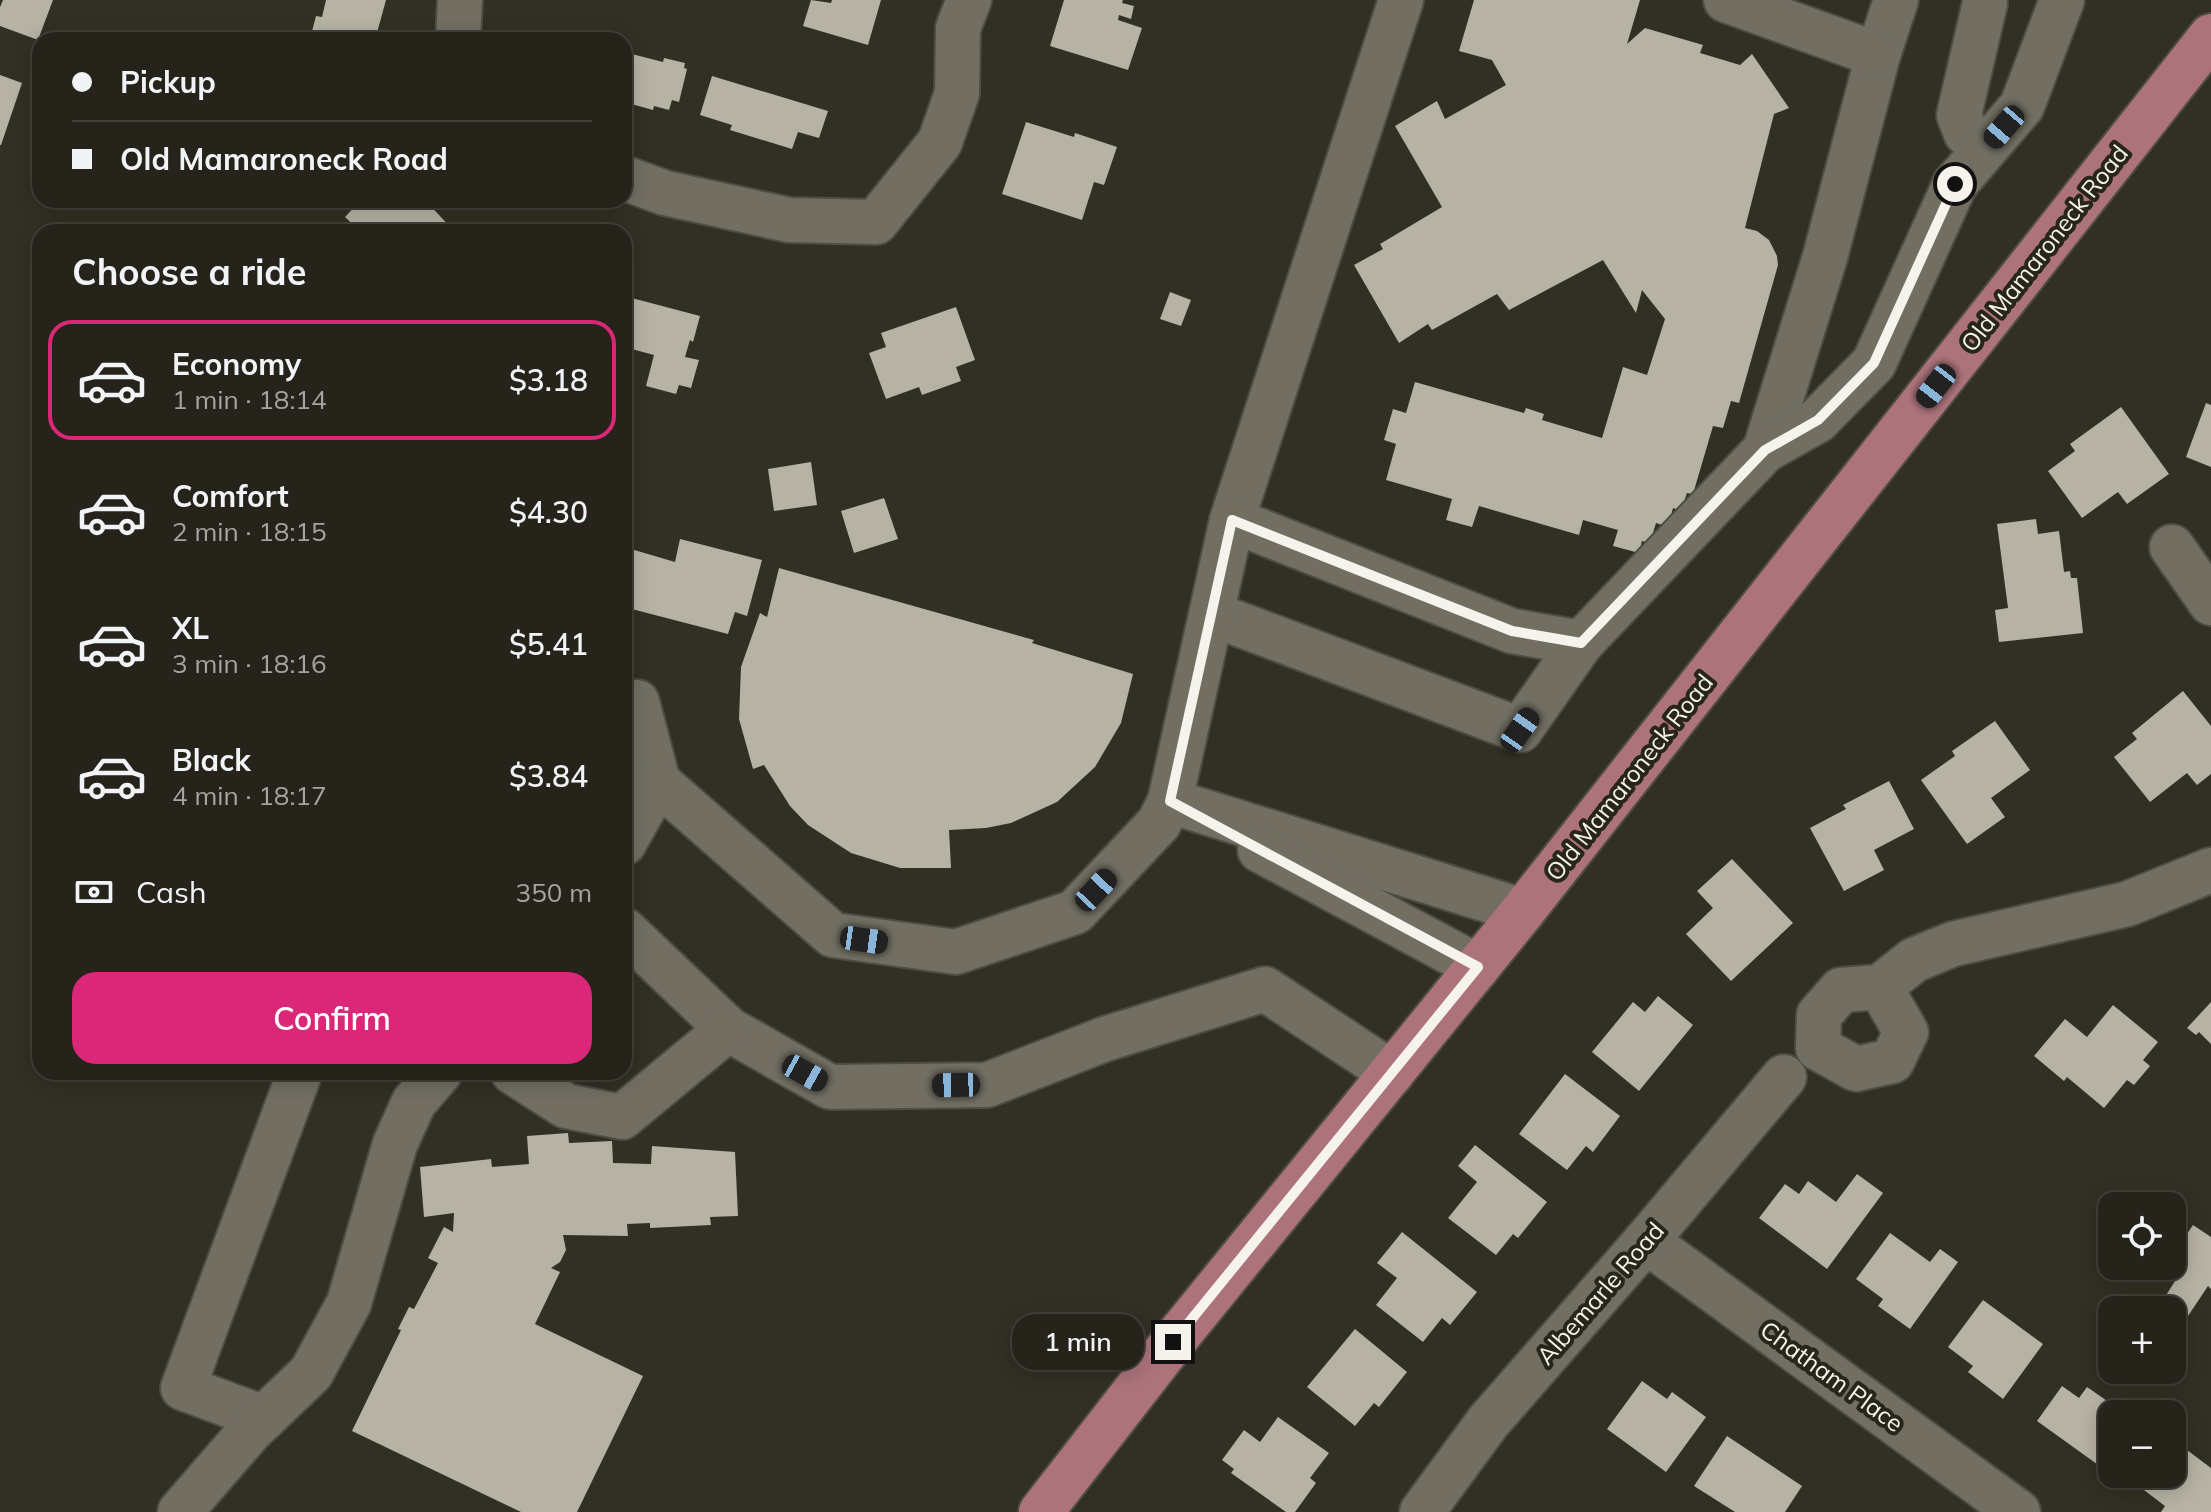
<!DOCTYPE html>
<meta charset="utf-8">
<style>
body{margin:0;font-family:Mulish,sans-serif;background:#2e2b24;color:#f1f3f6;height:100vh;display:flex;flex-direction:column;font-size:30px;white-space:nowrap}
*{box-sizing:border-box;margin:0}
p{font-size:26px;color:#a4a4a3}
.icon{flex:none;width:44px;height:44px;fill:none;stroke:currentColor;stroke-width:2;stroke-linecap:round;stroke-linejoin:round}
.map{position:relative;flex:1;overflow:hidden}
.drawer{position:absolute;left:32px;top:224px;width:600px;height:856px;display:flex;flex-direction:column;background:#26231b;border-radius:24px;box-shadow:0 4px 20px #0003,0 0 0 2px #42403a}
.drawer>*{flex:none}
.top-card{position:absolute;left:32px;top:32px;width:600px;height:176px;border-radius:24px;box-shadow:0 4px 20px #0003,0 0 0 2px #42403a;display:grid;align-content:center;height:176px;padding:0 40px;background:#26231b}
.fabs{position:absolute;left:2098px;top:1192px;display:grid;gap:16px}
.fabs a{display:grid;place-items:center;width:88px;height:88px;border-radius:16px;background:#26231b;box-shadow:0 4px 20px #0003,0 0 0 2px #42403a;font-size:40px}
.end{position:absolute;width:36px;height:36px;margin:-18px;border:10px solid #f5f3eb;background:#111;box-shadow:0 0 0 4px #111}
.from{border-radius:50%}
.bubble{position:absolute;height:56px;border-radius:24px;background:#26231b;box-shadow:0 4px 20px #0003,0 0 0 2px #42403a;font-size:26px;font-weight:600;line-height:56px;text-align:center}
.car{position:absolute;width:24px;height:48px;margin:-24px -12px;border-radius:10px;box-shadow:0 0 6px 2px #0007;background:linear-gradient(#222 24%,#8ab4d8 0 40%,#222 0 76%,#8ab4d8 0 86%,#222 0)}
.top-card b{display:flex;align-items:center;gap:28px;height:76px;font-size:30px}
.top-card b+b{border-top:2px solid #42403a}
.top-card i{width:20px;height:20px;background:#f1f3f6}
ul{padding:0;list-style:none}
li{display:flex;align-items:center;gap:24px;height:120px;margin:0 16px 12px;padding:0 24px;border:4px solid transparent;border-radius:24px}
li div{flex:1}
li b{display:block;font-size:30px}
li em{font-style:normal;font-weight:600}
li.selected{border-color:#db2777}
li>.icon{width:72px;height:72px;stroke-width:1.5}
h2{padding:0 40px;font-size:36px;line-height:96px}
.pay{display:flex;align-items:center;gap:20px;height:88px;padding:0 40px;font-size:30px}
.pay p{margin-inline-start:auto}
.action{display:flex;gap:16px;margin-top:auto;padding:16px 40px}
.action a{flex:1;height:92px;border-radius:24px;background:#db2777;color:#fff;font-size:32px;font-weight:600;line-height:92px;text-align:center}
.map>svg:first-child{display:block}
.building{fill:#b6b2a4}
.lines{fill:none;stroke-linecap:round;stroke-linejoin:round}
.minor-casing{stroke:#4f4c42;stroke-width:48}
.major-casing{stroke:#4f4c42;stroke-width:48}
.minor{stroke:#726e62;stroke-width:44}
.major{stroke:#ac737b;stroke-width:44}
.route{stroke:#f5f3eb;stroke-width:10}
.labels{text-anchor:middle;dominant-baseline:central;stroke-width:8;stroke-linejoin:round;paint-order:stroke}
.street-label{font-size:24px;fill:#f5f3eb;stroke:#28251a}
</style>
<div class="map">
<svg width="2211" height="1512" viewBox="0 0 2211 1512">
<rect width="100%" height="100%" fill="#322f24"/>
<g class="building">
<path d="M3 0H53L38 40 0 26V7Z"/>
<path d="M326 0H386L375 40 310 39 316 16 322 17Z"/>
<path d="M811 0 831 3 832 0H881L868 45 803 26Z"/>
<path d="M1064 0H1123L1122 3 1134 6 1131 19 1119 15 1118 20 1142 28 1128 70 1050 46Z"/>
<path d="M1474 0H1640L1627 44 1645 28 1703 45 1700 53 1740 65 1752 54 1789 108 1774 114 1745 228 1757 231 1769 240 1777 256 1778 265 1739 403 1731 401 1723 428 1713 426 1693 494 1687 493 1681 511 1673 508 1668 527 1656 523 1650 543 1642 541 1639 553 1613 546 1618 530 1583 520 1579 535 1479 506 1472 527 1446 520 1452 499 1386 480 1396 444 1384 440 1393 409 1406 413 1415 382 1524 413 1526 408 1544 414 1542 420 1602 438 1623 367 1647 375 1665 319 1642 290 1636 313 1603 260 1509 310 1497 294 1432 330 1428 324 1399 343 1354 265 1383 249 1380 244 1442 207 1395 126 1437 101 1445 119 1506 85 1492 60 1459 51Z"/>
<path d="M624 52 663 62 664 58 685 63 684 68 687 69 679 102 672 100 669 110 654 106 653 110 624 102Z"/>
<path d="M0 75 22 83 1 145H0Z"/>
<path d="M712 76 828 111 819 138 798 132 792 149 730 130 732 125 700 115Z"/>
<path d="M1026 122 1074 137 1075 133 1117 147 1104 185 1094 182 1082 220 1002 194Z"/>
<path d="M361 200H425L453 230 451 232H361L345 217Z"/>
<path d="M1170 292 1191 300 1181 326 1160 319Z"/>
<path d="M628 297 700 316 693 342 690 340 685 357 699 360 691 388 679 385 676 394 646 386 654 355 624 347V311Z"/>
<path d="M956 307 975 360 956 367 961 381 922 395 919 387 886 399 869 353 886 347 881 333Z"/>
<path d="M2206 403 2211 405V467L2186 457Z"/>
<path d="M2121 407 2169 474 2127 504 2118 492 2082 518 2048 471 2075 451 2070 444Z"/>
<path d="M811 462 817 505 774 511 768 469Z"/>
<path d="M884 498 898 539 854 553 841 511Z"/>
<path d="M2036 519 2038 534 2059 531 2064 572 2070 571 2071 578H2077L2083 633 1999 642 1995 610 2008 608 1997 524Z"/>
<path d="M680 539 762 560 747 616 735 612 728 634 624 607V547L675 562Z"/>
<path d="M779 568 1034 640 1032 643 1133 674 1121 723 1095 767 1057 802 1011 823 986 828 949 830 951 868H900L851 853 808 825 790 806 764 765 753 769 739 719 741 667 760 613 767 617Z"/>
<path d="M2183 691 2211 726V774L2197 785 2187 773 2150 802 2114 757 2137 739 2132 733Z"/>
<path d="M1995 721 2030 770 1991 798 2005 817 1967 844 1921 780 1955 756 1952 751Z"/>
<path d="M1889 781 1914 829 1874 850 1884 870 1844 891 1810 828 1846 809 1843 805Z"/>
<path d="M1732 859 1793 923 1731 981 1686 934 1713 908 1697 891Z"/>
<path d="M1658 996 1693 1025 1639 1091 1592 1052 1633 1002 1645 1012Z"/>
<path d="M2211 1002V1044L2199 1032 2196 1035 2187 1028Z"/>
<path d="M2113 1005 2158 1042 2143 1060 2150 1066 2134 1085 2127 1080 2104 1108 2067 1077 2064 1081 2034 1056 2065 1019 2087 1037Z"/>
<path d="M1565 1074 1620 1116 1593 1152 1586 1146 1567 1170 1519 1134Z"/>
<path d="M568 1133 569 1143 612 1141 613 1163 651 1164 652 1146 735 1152 738 1216 710 1217 711 1225 650 1228V1223L627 1224 628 1236 563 1235 566 1250 560 1262 551 1268 560 1272 535 1324 643 1376 577 1512H521L352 1431 401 1330 398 1329 409 1307 414 1309 438 1263 428 1258 444 1227 453 1232 454 1213 424 1217 420 1167 491 1159 492 1167 529 1164 527 1136Z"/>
<path d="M1475 1145 1547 1202 1518 1238 1513 1234 1496 1255 1448 1218 1477 1182 1458 1166Z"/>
<path d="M1857 1174 1883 1193 1827 1269 1759 1218 1785 1184 1799 1194 1808 1181 1836 1202Z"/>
<path d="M2193 1225 2211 1237V1289L2208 1286 2188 1316 2163 1300 2175 1281 2161 1272 2165 1266H2172V1256Z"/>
<path d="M1402 1232 1477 1292 1450 1325 1442 1318 1423 1342 1376 1305 1397 1278 1377 1263Z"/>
<path d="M1890 1233 1930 1262 1940 1249 1958 1262 1910 1329 1878 1306 1883 1299 1856 1279Z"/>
<path d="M1983 1300 2043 1344 2003 1399 1968 1372 1973 1366 1948 1347Z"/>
<path d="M1355 1329 1407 1372 1379 1407 1374 1403 1355 1426 1307 1387Z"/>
<path d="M1642 1381 1667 1399 1672 1392 1706 1417 1666 1472 1607 1429Z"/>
<path d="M2062 1386 2079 1398 2087 1387 2126 1414H2112V1467L2108 1472 2037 1421Z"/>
<path d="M1278 1417 1329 1453 1310 1478 1316 1483 1295 1512H1286L1231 1473 1234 1469 1222 1460 1244 1430 1260 1442Z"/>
<path d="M1727 1436 1802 1486 1785 1512H1735L1694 1486Z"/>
<path d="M2175 1441 2211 1468V1512H2161L2165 1506 2140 1487 2150 1474H2172V1444Z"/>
</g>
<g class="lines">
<defs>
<g id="minor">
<path d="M1401 0 1232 520 1512 631 1581 643 1765 450 1825 257 1878 55 1896 0"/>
<path d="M1726 0 1878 55"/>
<path d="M1985 3 1959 115 1966 133 1986 147"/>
<path d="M458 40 460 0"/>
<path d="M624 178 665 193 789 220 876 222 940 142 957 93 958 28 969 0"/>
<path d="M1765 450 1818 420 1874 363 1955 184 2022 106 2062 0"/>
<path d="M2172 547 2211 603"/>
<path d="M1212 614 1520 730 1581 643"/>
<path d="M624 775 658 782 637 702"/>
<path d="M1170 801 1523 911"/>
<path d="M624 843 658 782 833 935 956 952 1075 912 1159 823 1170 801 1232 520"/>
<path d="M1260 850 1478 967"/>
<path d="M624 930 728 1029 830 1087 987 1085 1105 1039 1265 989 1392 1073"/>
<path d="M1880 987 1906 1032 1892 1061 1856 1069 1818 1048 1819 1015 1841 990 1880 987 1914 960 1953 944 2127 904 2211 870"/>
<path d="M513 1072 566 1106 622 1117 728 1029"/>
<path d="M1646 1241 2018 1512"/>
<path d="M264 1418 183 1388 300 1072"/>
<path d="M180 1512 251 1430 311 1373 349 1303 395 1144 414 1102 440 1072"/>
<path d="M1422 1512 1488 1422 1646 1241 1784 1077"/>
</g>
<path id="major" d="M1041 1512 1173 1342 1523 911 2211 36"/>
</defs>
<use href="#minor" class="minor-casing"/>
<use href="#major" class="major-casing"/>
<use href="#minor" class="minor"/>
<use href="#major" class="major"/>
</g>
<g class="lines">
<path class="route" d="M1173 1342 1478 967 1170 801 1232 520 1512 631 1581 643 1765 450 1818 420 1874 363 1955 184"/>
</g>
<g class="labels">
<g class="street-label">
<text transform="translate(2044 248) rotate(-52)">Old Mamaroneck Road</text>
<text transform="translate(1629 777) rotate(-52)">Old Mamaroneck Road</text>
<text transform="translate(1600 1293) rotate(-49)">Albemarle Road</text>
<text transform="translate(1832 1376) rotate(36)">Chatham Place</text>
</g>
</g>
</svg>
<div class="fabs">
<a><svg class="icon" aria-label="locate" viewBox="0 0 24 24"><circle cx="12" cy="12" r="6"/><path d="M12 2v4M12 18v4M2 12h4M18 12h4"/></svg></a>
<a>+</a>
<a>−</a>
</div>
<i class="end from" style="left:1955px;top:184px"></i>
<i class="end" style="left:1173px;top:1342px"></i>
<div class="bubble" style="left:1012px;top:1314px;width:132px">1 min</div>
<i class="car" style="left:2004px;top:127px;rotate:221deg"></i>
<i class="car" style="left:1936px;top:386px;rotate:218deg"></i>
<i class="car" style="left:1520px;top:730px;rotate:35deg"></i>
<i class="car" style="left:1096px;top:890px;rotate:43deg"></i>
<i class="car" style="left:864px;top:940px;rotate:98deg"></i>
<i class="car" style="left:805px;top:1073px;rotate:119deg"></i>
<i class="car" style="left:956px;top:1085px;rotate:269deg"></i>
<div class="top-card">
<b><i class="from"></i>Pickup</b>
<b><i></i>Old Mamaroneck Road</b>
</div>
<section class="drawer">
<h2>Choose a ride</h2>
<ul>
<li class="selected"><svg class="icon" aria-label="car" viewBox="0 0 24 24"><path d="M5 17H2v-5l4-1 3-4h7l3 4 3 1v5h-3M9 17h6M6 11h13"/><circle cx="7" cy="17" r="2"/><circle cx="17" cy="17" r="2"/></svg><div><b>Economy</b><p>1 min · 18:14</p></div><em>$3.18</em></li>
<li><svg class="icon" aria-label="car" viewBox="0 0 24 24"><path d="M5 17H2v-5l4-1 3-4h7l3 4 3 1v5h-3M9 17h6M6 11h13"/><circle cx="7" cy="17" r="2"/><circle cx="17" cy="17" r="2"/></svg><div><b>Comfort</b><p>2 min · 18:15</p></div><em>$4.30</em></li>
<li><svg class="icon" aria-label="car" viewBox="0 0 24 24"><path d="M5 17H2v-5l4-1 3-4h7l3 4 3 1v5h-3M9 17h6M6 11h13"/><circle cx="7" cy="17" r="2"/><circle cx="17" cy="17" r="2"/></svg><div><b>XL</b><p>3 min · 18:16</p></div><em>$5.41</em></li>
<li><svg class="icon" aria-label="car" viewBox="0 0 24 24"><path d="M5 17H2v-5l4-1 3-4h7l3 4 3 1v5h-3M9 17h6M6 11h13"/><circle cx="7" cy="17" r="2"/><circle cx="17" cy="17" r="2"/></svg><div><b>Black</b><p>4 min · 18:17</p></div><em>$3.84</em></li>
</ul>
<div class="pay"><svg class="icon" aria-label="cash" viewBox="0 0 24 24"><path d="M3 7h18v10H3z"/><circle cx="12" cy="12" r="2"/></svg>Cash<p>350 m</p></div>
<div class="action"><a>Confirm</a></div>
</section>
</div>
